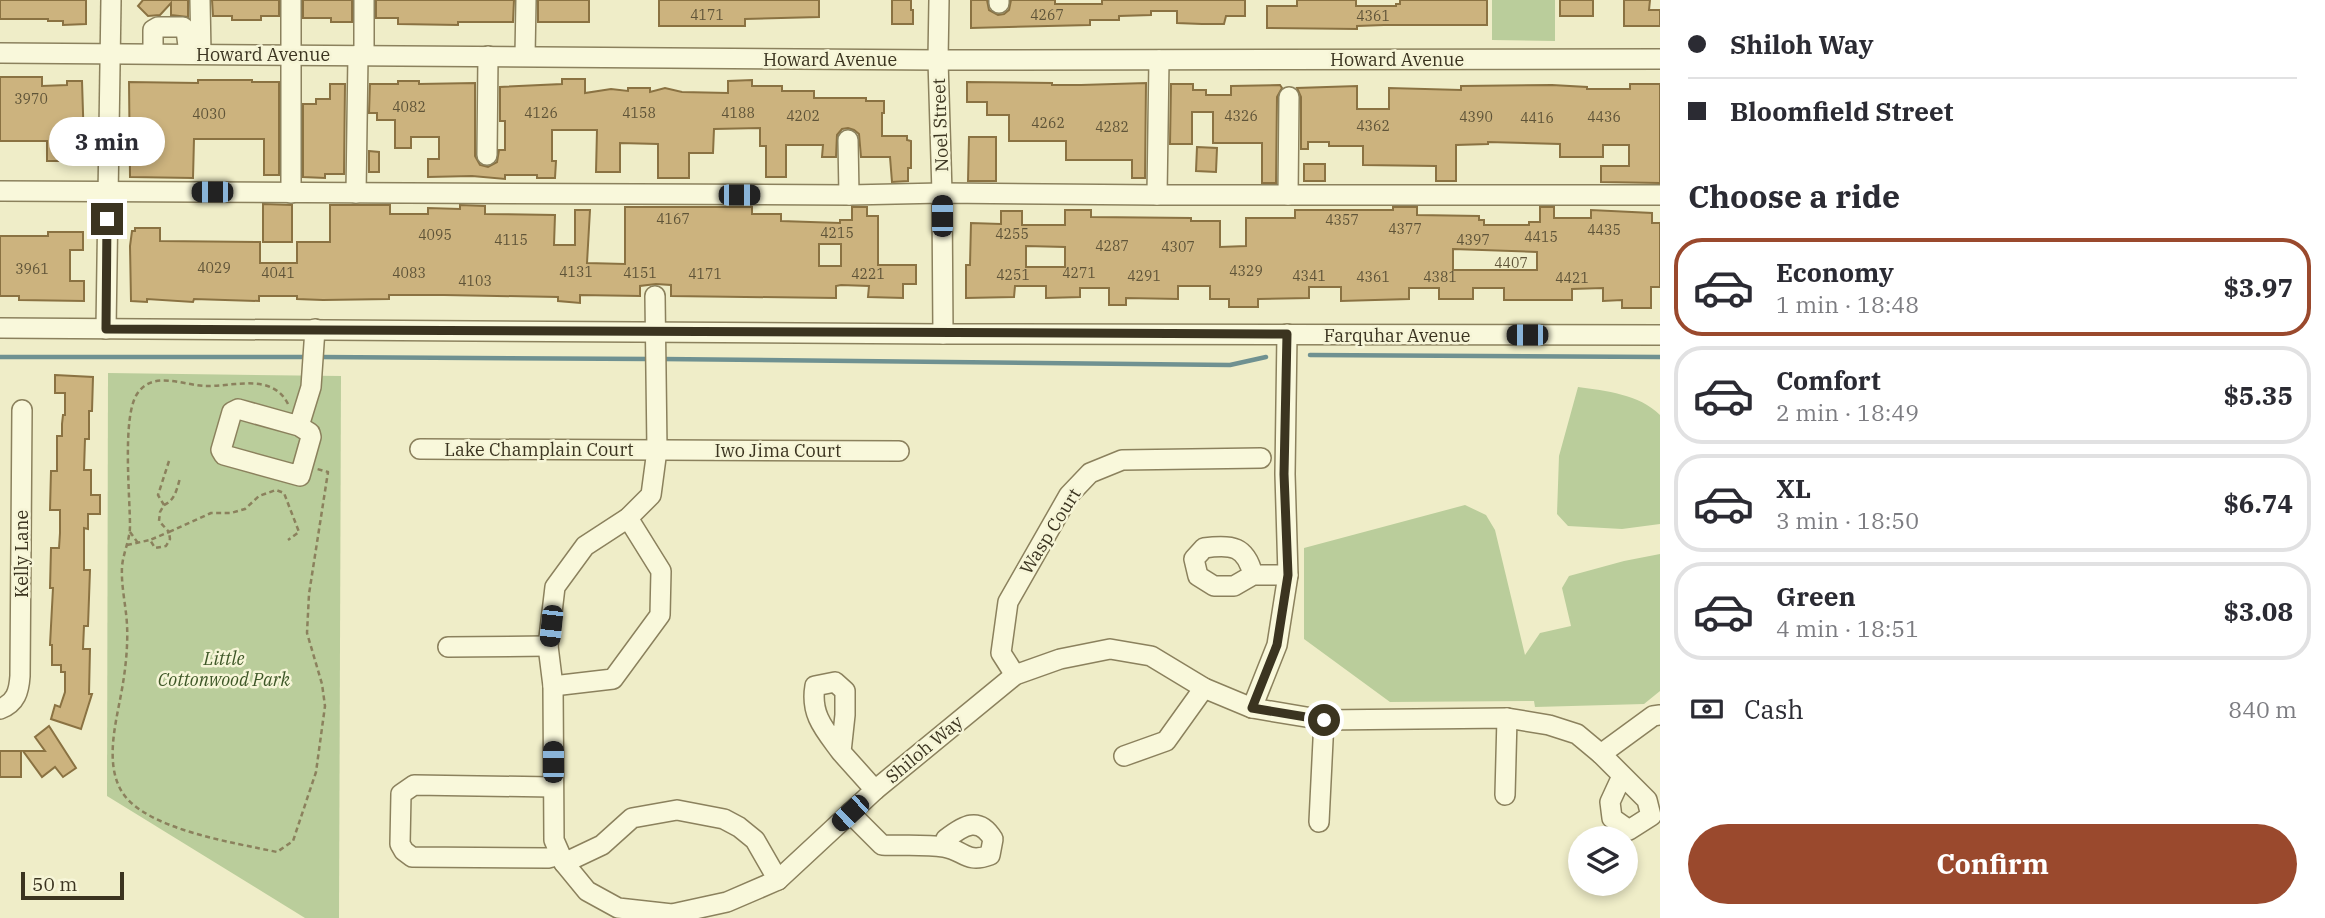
<!DOCTYPE html>
<meta charset="utf-8">
<style>
body{margin:0;font-family:"IBM Plex Serif",serif;background:#f7f7f7;color:#2b2b33;height:100vh;display:flex;flex-direction:column;font-size:26px;white-space:nowrap}
*{box-sizing:border-box;margin:0}
p{font-size:23px;color:#7c7c81}
.icon{flex:none;width:38px;height:38px;fill:none;stroke:currentColor;stroke-width:2;stroke-linecap:round;stroke-linejoin:round}
.map{position:relative;flex:1;overflow:hidden}
.sheet{display:flex;flex-direction:column;background:#fff;width:665px}
.sheet>*{flex:none}
.hud{display:grid;align-content:center;height:154px;padding:0 28px;background:#fff}
.buttons{position:absolute;left:1568px;top:826px;display:grid;gap:14px}
.buttons a{display:grid;place-items:center;width:70px;height:70px;border-radius:50%;background:#fff;box-shadow:0 4px 10px #0003;font-size:35px}
.scale{position:absolute;left:21px;bottom:18px;width:103px;box-sizing:border-box;padding-left:7px;border:4px solid #3b3420;border-top:0;font-size:19px;line-height:24px;white-space:nowrap;color:#3b3420;-webkit-text-stroke:5px #f6f5d7;paint-order:stroke}
.end{position:absolute;width:32px;height:32px;margin:-16px;border:9px solid #3b3420;background:#fff;box-shadow:0 0 0 4px #fff}
.from{border-radius:50%}
.bubble{position:absolute;height:49px;border-radius:24px;background:#fff;box-shadow:0 4px 10px #0003;font-size:23px;font-weight:800;line-height:49px;text-align:center}
.car{position:absolute;width:21px;height:42px;margin:-21px -10px;border-radius:9px;box-shadow:0 0 5px 2px #0007;background:linear-gradient(#222 24%,#8ab4d8 0 40%,#222 0 76%,#8ab4d8 0 86%,#222 0)}
.hud b{display:flex;align-items:center;gap:24px;height:66px;font-size:26px}
.hud b+b{border-top:2px solid #e1e1e2}
.hud i{width:18px;height:18px;background:#2b2b33}
ul{padding:0;list-style:none}
li{display:flex;align-items:center;gap:21px;height:98px;margin:0 14px 10px;padding:0 14px;border:4px solid #e1e1e2;border-radius:28px}
li div{flex:1}
li b{display:block;font-size:26px}
li em{font-style:normal;font-weight:800}
li.on{border-color:#9a492d}
li>.icon{width:63px;height:63px;stroke-width:1.5}
h2{padding:0 28px;font-size:32px;line-height:84px}
.pay{display:flex;align-items:center;gap:18px;height:77px;padding:0 28px;font-size:26px}
.pay p{margin-inline-start:auto}
.primary-button{display:flex;gap:14px;margin-top:auto;padding:14px 28px}
.primary-button a{flex:1;height:80px;border-radius:42px;background:#9a492d;color:#fff;font-size:28px;font-weight:800;line-height:80px;text-align:center}
main{display:flex;flex:1;min-height:0}
.map>svg:first-child{display:block}
.green{fill:#bacd9b}
.lines{fill:none;stroke-linecap:round;stroke-linejoin:round}
.stream{stroke:#6f9191;stroke-width:4.5}
.building{fill:#ccb37e;stroke:#8a7242;stroke-width:2;fill-rule:evenodd}
.minor-casing{stroke:#8b815d;stroke-width:22}
.path{stroke:#8b815d;stroke-width:2.5;stroke-dasharray:5 3.5;stroke-linecap:butt}
.minor{stroke:#f9f8db;stroke-width:19}
.route{stroke:#3b3420;stroke-width:9}
.labels{text-anchor:middle;dominant-baseline:central;stroke-width:5;stroke-linejoin:round;paint-order:stroke}
.number-label{font-size:14px;fill:#5f5438}
.street-label{font-size:18px;fill:#3b3420;stroke:#f6f5d7}
.park-label{font-size:18px;font-style:italic;fill:#3e5727;stroke:#f6f5d7}
</style>
<main>
<div class="map">
<svg width="1660" height="918" viewBox="0 0 1660 918">
<rect width="100%" height="100%" fill="#efedc8"/>
<g class="green">
<path d="M1492 0H1555V41L1492 40Z"/>
<path d="M108 373 341 376 339 918H305L107 796Z"/>
<path d="M1578 387C1606 391 1639 394 1660 415V524L1622 529 1568 526 1557 514 1559 456Z"/>
<path d="M1465 505 1486 515 1495 530 1525 655 1540 633 1571 626 1562 588 1569 576 1624 561 1660 554V691L1644 704 1535 707 1534 701 1390 702 1304 639V548Z"/>
</g>
<g class="lines">
<g class="stream">
<path d="M1310 355 1660 357"/>
<path d="M0 357H307"/>
<path d="M319 357 650 359"/>
<path d="M662 359 1230 365 1266 357"/>
</g>
</g>
<g class="building">
<path d="M0 0H86V24L63 25V21H48V19H0Z"/>
<path d="M143 0H188V17L171 15V3L160 15 148 16 138 6Z"/>
<path d="M212 0H279V16H261V20H232V16H213Z"/>
<path d="M303 0H352V22H331V18H303Z"/>
<path d="M376 0H514L513 22H458V25L398 24V18H376Z"/>
<rect x="538" y="0" width="51" height="22"/>
<path d="M659 0H819V17L745 19V26H659Z"/>
<path d="M892 0H911V10H913V24H892Z"/>
<path d="M971 0H987L989 10 998 15 1004 14 1009 10 1011 0H1055V4H1102V0H1245V16H1226L1224 24H1202L1177 23V11H1151V15L1119 16V20H1090V25L971 28Z"/>
<path d="M1297 0H1356V6H1396V4H1400V0H1487V25H1384L1357 26V29L1267 28V6H1297Z"/>
<rect x="1560" y="0" width="33" height="16"/>
<path d="M1624 0H1650L1649 10H1660V26H1624Z"/>
<path d="M0 77H42V86L67 85V81H82L84 144H64V161H47V141H0Z"/>
<path d="M562 79H585V93L611 89 628 91V88H650V92L665 88 682 92 728 93V81L752 80V86H782V91H814V98H866V101H884V113H882V136H907V140L911 141V168H908V181L892 182 890 157H861L859 134 854 130 848 128 842 129 837 135 836 157H822L823 145H786V177H766V146H760V128L714 129 713 153H689V178H658V144L620 143V172H596L597 130H552V161H556L555 178H537V175H505V179L472 176 428 177V159H439V137H411V148H395V120H377V113H369L370 84H398V81H419V84L475 83V156L480 165 488 167 497 162 499 150H505V121H500V87L562 84Z"/>
<path d="M198 80H252V82H279V175H264V139H194L193 178 130 177 129 82 198 83Z"/>
<path d="M967 82 1052 83V85H1081L1146 83 1145 178H1132V160H1066V141H1009V115H987V102H967Z"/>
<path d="M330 84H345L344 174H325V178L303 177V104H316V99H330Z"/>
<path d="M1171 84H1193V90H1206V95H1231V86L1280 85 1282 88 1277 97 1276 183H1262V143H1213V112H1192V144H1170Z"/>
<path d="M1630 84H1660V183L1601 182V166H1629V145H1603V157H1560V144L1488 142V144L1456 145V181H1436V166L1363 165V146H1329V142H1308V149H1301V97L1297 88 1357 86V109H1389V88L1461 90V86L1552 85 1587 87V89H1630Z"/>
<path d="M969 137H996V181H968Z"/>
<path d="M1197 147 1217 148 1216 172 1196 171Z"/>
<path d="M369 151 379 152V172H369Z"/>
<rect x="1304" y="164" width="21" height="17"/>
<path d="M263 204 292 205V242H263Z"/>
<path d="M330 205H390V214H428V208L460 209V205L485 206V214L555 215 554 245H575V210H590L587 263 625 264V207H752V214H781V221L840 223V220H852V207H867V216H878V265H916V284H903V298L868 297 869 286 841 285 836 286V298L671 296V285L656 284 640 286V296L580 295V303L558 301V297L444 295H389V299L323 300 297 299V296H259V301L194 299 193 302 147 299V302L131 301 130 246 132 231H135V228H160V241L260 242V263H297V242H330ZM819 244H841V266H819Z"/>
<path d="M1393 207H1417V215L1479 216V220H1484V225H1529V222H1540V207H1554V218H1591V210L1652 213V223H1660V287H1651V308H1622V300L1603 301V288L1572 289V300H1504V288H1473V299H1439V288H1409V299L1341 301V287H1309V298L1258 299V307H1229V299H1210V286H1178V299L1126 298V305H1109V288H1080V297L1046 298V286H1015L1014 297 966 298V265H970L971 223 1001 224V211H1022V225H1065V210H1091V217L1191 218V221H1220V247L1246 246V218H1295V210H1393ZM1026 246 1065 247V267H1026ZM1453 249 1537 252V270H1453Z"/>
<path d="M48 232H83V250H70V281H84V301L19 300V296H0V236H48Z"/>
<path d="M55 375 93 377 92 411H89V439H85L84 470H91V495H100V514H88V529L84 528V570H90L88 626H84L83 649H90L89 694H92L81 729 51 719 55 705 60 707 65 692V672H61V665H52V645H50L53 588H50L51 548H59L60 533V510H50L51 471H57V436H62V424L63 415H65V393H55Z"/>
<path d="M49 726 76 768 63 777 55 767 42 777 23 751H45L35 737Z"/>
<rect x="0" y="751" width="21" height="26"/>
</g>
<g class="lines">
<defs>
<g id="minor">
<path d="M200 0 201 54"/>
<path d="M939 0 938 60 942 193 943 334"/>
<path d="M999 0V3"/>
<path d="M0 53 938 60 1660 59"/>
<path d="M153 53V30L158 27H183L186 30 189 54"/>
<path d="M364 55V0"/>
<path d="M525 56 526 0"/>
<path d="M848 140 849 195"/>
<path d="M487 155 488 56"/>
<path d="M0 191 849 195 942 193 1157 195H1660"/>
<path d="M291 193V0"/>
<path d="M356 193 358 55"/>
<path d="M1157 195 1159 60"/>
<path d="M1288 195 1289 97"/>
<path d="M655 296 657 450 651 495 628 518 585 546 555 587 548 646 553 686 554 840 564 863 587 891 618 908 672 914 727 902 778 880 875 790 1015 675 1060 659 1110 649 1151 656 1204 688 1252 708 1324 720 1507 718 1549 725 1577 734 1601 754 1653 716 1660 715"/>
<path d="M0 328 943 334 1660 335"/>
<path d="M106 329 111 0"/>
<path d="M299 426 310 433 311 437 300 476 224 455 221 450 232 412 238 409 299 426 311 387 315 329"/>
<path d="M420 449 899 451"/>
<path d="M1253 575C1246 546 1232 544 1204 548L1194 559 1198 576 1214 586H1234L1253 575H1288"/>
<path d="M448 647 548 646"/>
<path d="M1015 675 1001 653 1008 602 1069 495 1090 473 1122 460 1261 458"/>
<path d="M553 686 613 679 660 615 661 571 628 518"/>
<path d="M1252 708 1277 645 1288 575 1285 474 1287 334"/>
<path d="M0 709C16 703 19 691 20 676L22 410"/>
<path d="M841 752C825 730 810 715 815 686L835 682 845 691V715L841 752 875 790"/>
<path d="M1601 754 1647 800 1651 816 1629 830 1612 818 1610 802 1622 776"/>
<path d="M1124 756 1166 741 1204 688"/>
<path d="M553 787 414 785 401 794 400 844 404 851 412 857 548 858 560 855"/>
<path d="M1505 795 1507 718"/>
<path d="M850 813 882 845C902 846 924 844 944 847 964 850 966 864 990 855L993 839C979 816 964 825 946 839L947 847"/>
<path d="M1319 822 1324 720"/>
<path d="M564 863 602 845 632 818 677 810 724 819 739 827 755 840 778 880"/>
</g>
</defs>
<use href="#minor" class="minor-casing"/>
<g class="path">
<path d="M288 404C272 372 232 387 205 386 182 385 153 370 137 394 122 417 130 496 130 526 130 540 123 553 122 567 121 587 126 605 127 625 128 643 126 665 123 683 118 716 103 761 122 792 146 830 236 843 277 852L293 841 316 772 325 706 322 684 307 633 309 594 328 472 317 469"/>
<path d="M169 461 158 495 164 505 160 512 159 521 169 532 150 540 155 548 166 546 170 539 169 532 211 513H231L245 509 259 496 276 490 284 493 299 532 288 540"/>
<path d="M164 505C175 500 177 489 180 478"/>
<path d="M130 532 138 543"/>
<path d="M127 545 150 540"/>
</g>
<use href="#minor" class="minor"/>
</g>
<g class="lines">
<path class="route" d="M107 219 106 329 1287 334 1284 474 1288 575 1277 645 1252 708 1324 720"/>
</g>
<g class="labels">
<g class="number-label">
<text x="707" y="15">4171</text>
<text x="1047" y="15">4267</text>
<text x="1373" y="16">4361</text>
<text x="31" y="99">3970</text>
<text x="409" y="107">4082</text>
<text x="541" y="113">4126</text>
<text x="639" y="113">4158</text>
<text x="738" y="113">4188</text>
<text x="209" y="114">4030</text>
<text x="803" y="116">4202</text>
<text x="1241" y="116">4326</text>
<text x="1476" y="117">4390</text>
<text x="1604" y="117">4436</text>
<text x="1537" y="118">4416</text>
<text x="1048" y="123">4262</text>
<text x="1373" y="126">4362</text>
<text x="1112" y="127">4282</text>
<text x="673" y="219">4167</text>
<text x="1342" y="220">4357</text>
<text x="1405" y="229">4377</text>
<text x="1604" y="230">4435</text>
<text x="837" y="233">4215</text>
<text x="1012" y="234">4255</text>
<text x="435" y="235">4095</text>
<text x="1541" y="237">4415</text>
<text x="511" y="240">4115</text>
<text x="1473" y="240">4397</text>
<text x="1112" y="246">4287</text>
<text x="1178" y="247">4307</text>
<text x="1511" y="263">4407</text>
<text x="214" y="268">4029</text>
<text x="32" y="269">3961</text>
<text x="1246" y="271">4329</text>
<text x="576" y="272">4131</text>
<text x="278" y="273">4041</text>
<text x="409" y="273">4083</text>
<text x="640" y="273">4151</text>
<text x="1079" y="273">4271</text>
<text x="705" y="274">4171</text>
<text x="868" y="274">4221</text>
<text x="1013" y="275">4251</text>
<text x="1144" y="276">4291</text>
<text x="1309" y="276">4341</text>
<text x="1373" y="277">4361</text>
<text x="1440" y="277">4381</text>
<text x="1572" y="278">4421</text>
<text x="475" y="281">4103</text>
</g>
<g class="street-label">
<text x="263" y="54">Howard Avenue</text>
<text x="830" y="59">Howard Avenue</text>
<text x="1397" y="59">Howard Avenue</text>
<text transform="translate(940 125) rotate(-92)">Noel Street</text>
<text x="1397" y="335">Farquhar Avenue</text>
<text x="539" y="449">Lake Champlain Court</text>
<text x="778" y="450">Iwo Jima Court</text>
<text transform="translate(1050 531) rotate(-58)">Wasp Court</text>
<text transform="translate(21 554) rotate(-90)">Kelly Lane</text>
<text transform="translate(924 749) rotate(-40)">Shiloh Way</text>
</g>
<g class="park-label">
<text x="224" y="658">Little<tspan x="224" dy="21">Cottonwood Park</tspan></text>
</g>
</g>
</svg>
<div class="buttons">
<a><svg class="icon" aria-label="layers" viewBox="0 0 24 24"><path d="M12 4l9 5-9 5-9-5zM3 14l9 5 9-5"/></svg></a>
</div>
<div class="scale">50 m</div>
<i class="end from" style="left:1324px;top:720px"></i>
<i class="end" style="left:107px;top:219px"></i>
<div class="bubble" style="left:49px;top:117px;width:116px">3 min</div>
<i class="car" style="left:212px;top:192px;rotate:270deg"></i>
<i class="car" style="left:739px;top:195px;rotate:90deg"></i>
<i class="car" style="left:942px;top:216px;rotate:0deg"></i>
<i class="car" style="left:1527px;top:335px;rotate:270deg"></i>
<i class="car" style="left:551px;top:626px;rotate:186deg"></i>
<i class="car" style="left:553px;top:762px;rotate:0deg"></i>
<i class="car" style="left:850px;top:813px;rotate:227deg"></i>
</div>
<section class="sheet">
<div class="hud">
<b><i class="from"></i>Shiloh Way</b>
<b><i></i>Bloomfield Street</b>
</div>
<h2>Choose a ride</h2>
<ul>
<li class="on"><svg class="icon" aria-label="car" viewBox="0 0 24 24"><path d="M5 17H2v-5l4-1 3-4h7l3 4 3 1v5h-3M9 17h6M6 11h13"/><circle cx="7" cy="17" r="2"/><circle cx="17" cy="17" r="2"/></svg><div><b>Economy</b><p>1 min · 18:48</p></div><em>$3.97</em></li>
<li><svg class="icon" aria-label="car" viewBox="0 0 24 24"><path d="M5 17H2v-5l4-1 3-4h7l3 4 3 1v5h-3M9 17h6M6 11h13"/><circle cx="7" cy="17" r="2"/><circle cx="17" cy="17" r="2"/></svg><div><b>Comfort</b><p>2 min · 18:49</p></div><em>$5.35</em></li>
<li><svg class="icon" aria-label="car" viewBox="0 0 24 24"><path d="M5 17H2v-5l4-1 3-4h7l3 4 3 1v5h-3M9 17h6M6 11h13"/><circle cx="7" cy="17" r="2"/><circle cx="17" cy="17" r="2"/></svg><div><b>XL</b><p>3 min · 18:50</p></div><em>$6.74</em></li>
<li><svg class="icon" aria-label="car" viewBox="0 0 24 24"><path d="M5 17H2v-5l4-1 3-4h7l3 4 3 1v5h-3M9 17h6M6 11h13"/><circle cx="7" cy="17" r="2"/><circle cx="17" cy="17" r="2"/></svg><div><b>Green</b><p>4 min · 18:51</p></div><em>$3.08</em></li>
</ul>
<div class="pay"><svg class="icon" aria-label="cash" viewBox="0 0 24 24"><path d="M3 7h18v10H3z"/><circle cx="12" cy="12" r="2"/></svg>Cash<p>840 m</p></div>
<div class="primary-button"><a>Confirm</a></div>
</section>
</main>
